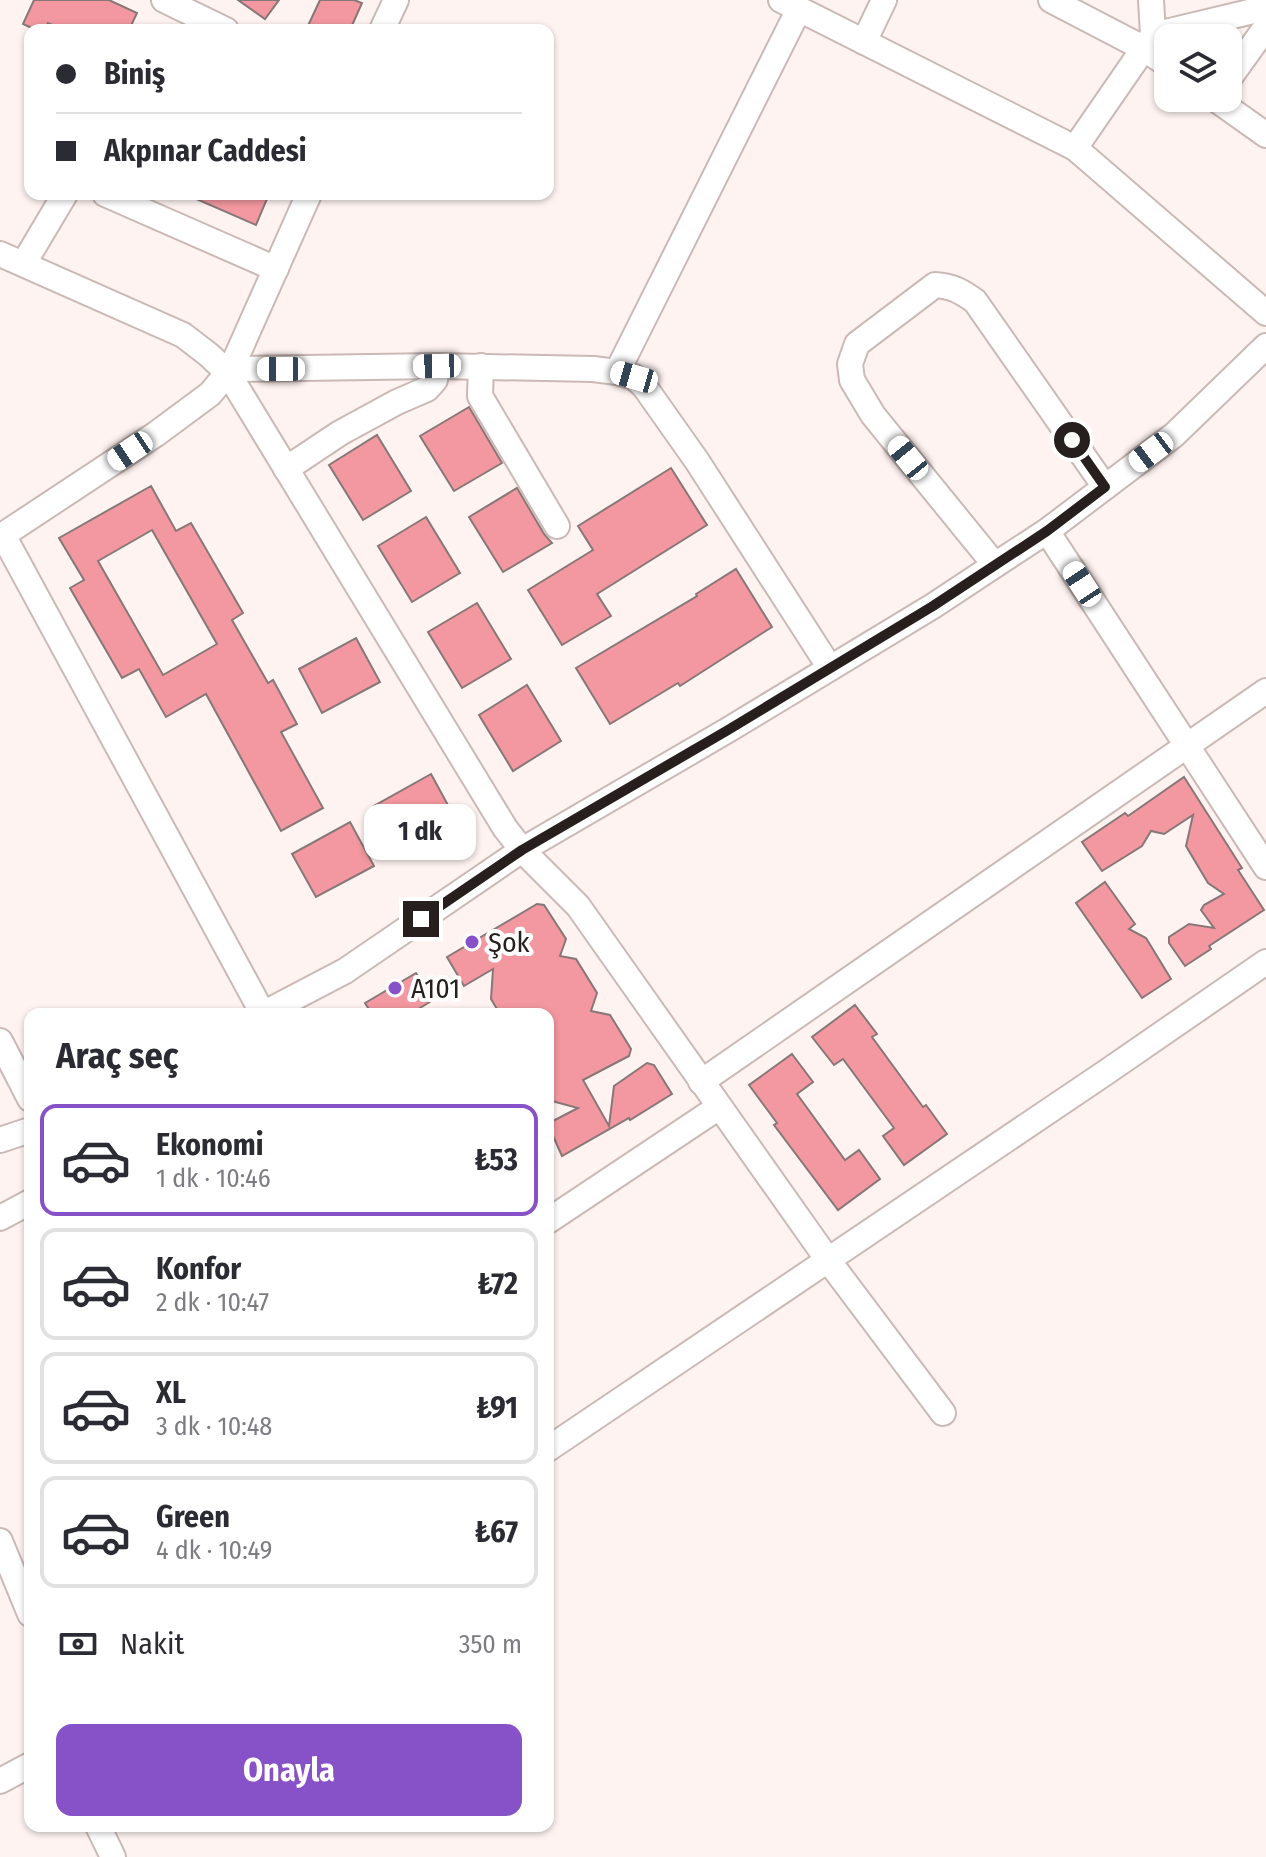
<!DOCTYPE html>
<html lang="tr">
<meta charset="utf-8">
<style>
body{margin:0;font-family:"Fira Sans Condensed",sans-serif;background:#f7f7f7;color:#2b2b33;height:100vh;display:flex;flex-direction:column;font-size:30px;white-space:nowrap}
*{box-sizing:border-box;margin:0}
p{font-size:26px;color:#7c7c81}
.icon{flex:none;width:44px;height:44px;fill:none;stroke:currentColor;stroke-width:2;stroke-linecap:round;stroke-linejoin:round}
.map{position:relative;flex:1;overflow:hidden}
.panel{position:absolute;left:24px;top:1008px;width:530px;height:824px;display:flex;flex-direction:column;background:#fff;border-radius:16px;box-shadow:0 2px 6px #0004}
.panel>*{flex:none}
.guide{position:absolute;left:24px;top:24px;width:530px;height:176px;border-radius:16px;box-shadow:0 2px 6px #0004;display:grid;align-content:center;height:176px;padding:0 32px;background:#fff}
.controls{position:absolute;left:1154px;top:24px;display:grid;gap:16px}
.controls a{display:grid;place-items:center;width:88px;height:88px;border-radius:16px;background:#fff;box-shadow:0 2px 6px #0004;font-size:40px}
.end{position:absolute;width:36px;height:36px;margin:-18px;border:10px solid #261f1e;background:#fff;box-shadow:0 0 0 4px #fff}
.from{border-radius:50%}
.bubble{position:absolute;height:56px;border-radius:16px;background:#fff;box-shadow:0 2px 6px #0004;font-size:26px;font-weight:700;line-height:56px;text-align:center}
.car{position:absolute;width:24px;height:48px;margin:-24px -12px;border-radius:10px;box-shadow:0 0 6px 2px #0007;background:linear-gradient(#fff 24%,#345 0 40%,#fff 0 76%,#345 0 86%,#fff 0)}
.guide b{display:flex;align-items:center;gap:28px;height:76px;font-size:30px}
.guide b+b{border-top:2px solid #e1e1e2}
.guide i{width:20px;height:20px;background:#2b2b33}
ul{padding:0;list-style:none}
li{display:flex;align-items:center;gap:24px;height:112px;margin:0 16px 12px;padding:0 16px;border:4px solid #e1e1e2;border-radius:16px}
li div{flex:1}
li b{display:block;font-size:30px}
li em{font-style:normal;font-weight:700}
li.current{border-color:#8751c8}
li>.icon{width:72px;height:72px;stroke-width:1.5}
h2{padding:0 32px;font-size:36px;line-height:96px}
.pay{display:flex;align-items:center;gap:20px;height:88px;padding:0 32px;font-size:30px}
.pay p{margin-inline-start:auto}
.button{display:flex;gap:16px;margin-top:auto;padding:16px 32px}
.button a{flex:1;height:92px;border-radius:16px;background:#8751c8;color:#fff;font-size:32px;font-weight:700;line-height:92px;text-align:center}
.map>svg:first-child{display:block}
.building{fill:#f398a0;stroke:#877777;stroke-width:2;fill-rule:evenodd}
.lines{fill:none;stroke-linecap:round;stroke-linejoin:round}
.minor-casing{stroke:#cbb9b6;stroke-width:28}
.minor{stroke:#fff;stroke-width:24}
.route{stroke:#261f1e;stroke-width:10}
.poi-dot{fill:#8751c8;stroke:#fff;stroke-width:3}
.labels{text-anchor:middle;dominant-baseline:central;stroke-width:8;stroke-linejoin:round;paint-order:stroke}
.poi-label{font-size:28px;fill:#261f1e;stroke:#fff;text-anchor:start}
</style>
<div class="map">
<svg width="1266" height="1857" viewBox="0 0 1266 1857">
<rect width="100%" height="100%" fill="#fef3f1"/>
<g class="building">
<path d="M34 0H109L137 13 129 30H64L48 23 45 30H36L23 24Z"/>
<path d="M238 0H279L265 19Z"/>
<path d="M320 0H354L362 3 350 30H306Z"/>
<path d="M185 194H269L256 225Z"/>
<path d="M469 407 502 463 454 491 420 436Z"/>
<path d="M377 435 411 491 363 520 329 465Z"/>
<path d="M671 468 707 525 597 594 611 616 562 645 528 590 593 550 578 526Z"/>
<path d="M151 486 176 531 191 523 243 613 232 620 268 683 273 680 297 724 281 732 323 808 281 831 206 694 166 717 139 669 122 678 70 588 84 580 59 538ZM152 530 217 644 163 675 98 561Z"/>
<path d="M517 488 544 534 552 543 503 572 469 517Z"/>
<path d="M426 517 460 573 412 602 378 546Z"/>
<path d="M736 569 772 627 680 686 678 683 610 724 576 668 697 596 696 594Z"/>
<path d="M477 603 511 659 462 688 428 632Z"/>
<path d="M356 638 380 682 322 713 299 669Z"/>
<path d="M527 685 561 741 513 771 479 715Z"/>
<path d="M431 774 455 818 397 849 374 806Z"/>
<path d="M1184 777 1242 868 1238 870 1264 910 1209 946 1211 949 1185 966 1169 943V937L1189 924 1214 928 1201 910 1204 905 1224 894 1208 883 1186 846 1193 815 1164 834 1151 831 1142 846 1102 871 1082 842 1125 813 1128 816Z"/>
<path d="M350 822 374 866 316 897 292 854Z"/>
<path d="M1105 882 1135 924 1129 929 1146 938 1171 979 1142 998 1076 903Z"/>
<path d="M537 904 544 905 566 939 560 956 576 959 597 993 591 1011 610 1015 631 1049 629 1056 583 1080 609 1126 614 1086 647 1063 654 1065 672 1094 630 1120 629 1118 562 1156 549 1127 551 1122 578 1108 548 1100V1014H500L491 999 493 969 464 986 447 957Z"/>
<path d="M416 973 433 1000 410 1014H372L365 1003Z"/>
<path d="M855 1005 877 1034 872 1037 923 1107 926 1105 947 1134 904 1165 883 1136 894 1128 843 1059 834 1065 812 1037Z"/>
<path d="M792 1054 813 1082 797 1094 845 1160 859 1150 880 1179 838 1210 774 1125 777 1123 749 1085Z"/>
</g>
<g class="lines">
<defs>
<g id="minor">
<path d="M164 0 226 30"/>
<path d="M781 0 1075 148 1266 313"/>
<path d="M1051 0 1143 48 1168 65"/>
<path d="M1151 0 1153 35"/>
<path d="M382 30 396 0"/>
<path d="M864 42 884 0"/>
<path d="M1228 80 1266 27"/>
<path d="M1214 98 1266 135"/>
<path d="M1075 148 1153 35 1266 8"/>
<path d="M105 194 276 269"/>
<path d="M0 254 183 335 209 355 228 373 505 828 522 850 578 906 828 1260 943 1413"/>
<path d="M24 263 65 194"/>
<path d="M481 366 480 396 557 526"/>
<path d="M231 369 437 366 593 369 617 372 634 377 644 386 697 461 830 668"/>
<path d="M617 372 799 9"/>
<path d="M286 469 340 433 397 402 427 389 435 380 437 366"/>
<path d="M1047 531 1266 867"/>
<path d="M3 535 263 1014"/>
<path d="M0 537 156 434 210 394 231 369 309 194"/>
<path d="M995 565 873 415 852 380 850 364 857 344 935 285C952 286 961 291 975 301L1105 487"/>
<path d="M263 1014 345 971 522 850 728 730 933 606 995 565 1047 531 1174 435 1266 346"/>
<path d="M0 1041 30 1099"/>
<path d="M701 1082 1266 691"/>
<path d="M0 1140 30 1130"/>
<path d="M0 1218 30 1202"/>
<path d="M548 1221 719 1107"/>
<path d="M548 1449 1105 1073 1266 962"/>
<path d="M0 1541 30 1614"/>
<path d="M0 1781 30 1765"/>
<path d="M98 1826 113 1857"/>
</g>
</defs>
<use href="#minor" class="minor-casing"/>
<use href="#minor" class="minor"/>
</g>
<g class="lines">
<path class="route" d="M421 919 522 850 728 730 933 606 1047 531 1105 487 1072 440"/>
</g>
<g class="poi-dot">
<circle cx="472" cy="942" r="8"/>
<circle cx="395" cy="988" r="8"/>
</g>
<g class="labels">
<g class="poi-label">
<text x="488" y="942">Şok</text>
<text x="411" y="988">A101</text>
</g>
</g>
</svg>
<div class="controls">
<a><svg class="icon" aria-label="layers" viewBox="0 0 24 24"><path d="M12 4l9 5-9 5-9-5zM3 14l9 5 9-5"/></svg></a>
</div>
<i class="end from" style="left:1072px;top:440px"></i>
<i class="end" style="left:421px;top:919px"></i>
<div class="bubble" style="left:364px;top:804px;width:112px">1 dk</div>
<i class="car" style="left:437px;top:366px;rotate:269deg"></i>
<i class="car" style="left:281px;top:369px;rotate:270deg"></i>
<i class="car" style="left:634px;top:377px;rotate:286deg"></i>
<i class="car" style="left:130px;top:451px;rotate:236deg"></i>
<i class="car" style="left:1151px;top:452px;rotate:233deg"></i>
<i class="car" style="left:908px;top:458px;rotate:321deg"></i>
<i class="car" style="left:1082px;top:584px;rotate:327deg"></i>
<div class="guide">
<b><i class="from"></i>Biniş</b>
<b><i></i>Akpınar Caddesi</b>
</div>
<section class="panel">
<h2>Araç seç</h2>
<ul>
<li class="current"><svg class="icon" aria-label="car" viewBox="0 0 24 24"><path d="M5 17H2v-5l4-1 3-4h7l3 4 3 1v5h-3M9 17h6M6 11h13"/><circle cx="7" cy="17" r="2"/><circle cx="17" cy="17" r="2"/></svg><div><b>Ekonomi</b><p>1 dk · 10:46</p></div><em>₺53</em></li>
<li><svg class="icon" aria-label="car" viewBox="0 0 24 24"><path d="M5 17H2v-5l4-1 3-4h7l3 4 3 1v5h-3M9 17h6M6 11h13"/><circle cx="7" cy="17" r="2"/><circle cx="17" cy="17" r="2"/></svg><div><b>Konfor</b><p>2 dk · 10:47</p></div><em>₺72</em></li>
<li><svg class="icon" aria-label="car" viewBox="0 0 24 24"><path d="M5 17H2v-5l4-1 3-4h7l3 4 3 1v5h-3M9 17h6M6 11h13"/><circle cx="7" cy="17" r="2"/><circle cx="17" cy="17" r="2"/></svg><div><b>XL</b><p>3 dk · 10:48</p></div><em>₺91</em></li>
<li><svg class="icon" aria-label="car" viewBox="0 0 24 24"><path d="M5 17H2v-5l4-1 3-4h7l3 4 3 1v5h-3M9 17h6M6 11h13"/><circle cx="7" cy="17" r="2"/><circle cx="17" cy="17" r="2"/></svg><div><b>Green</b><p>4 dk · 10:49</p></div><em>₺67</em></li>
</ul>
<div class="pay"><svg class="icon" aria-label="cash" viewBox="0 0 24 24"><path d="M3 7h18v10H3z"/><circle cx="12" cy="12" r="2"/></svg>Nakit<p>350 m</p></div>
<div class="button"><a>Onayla</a></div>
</section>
</div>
